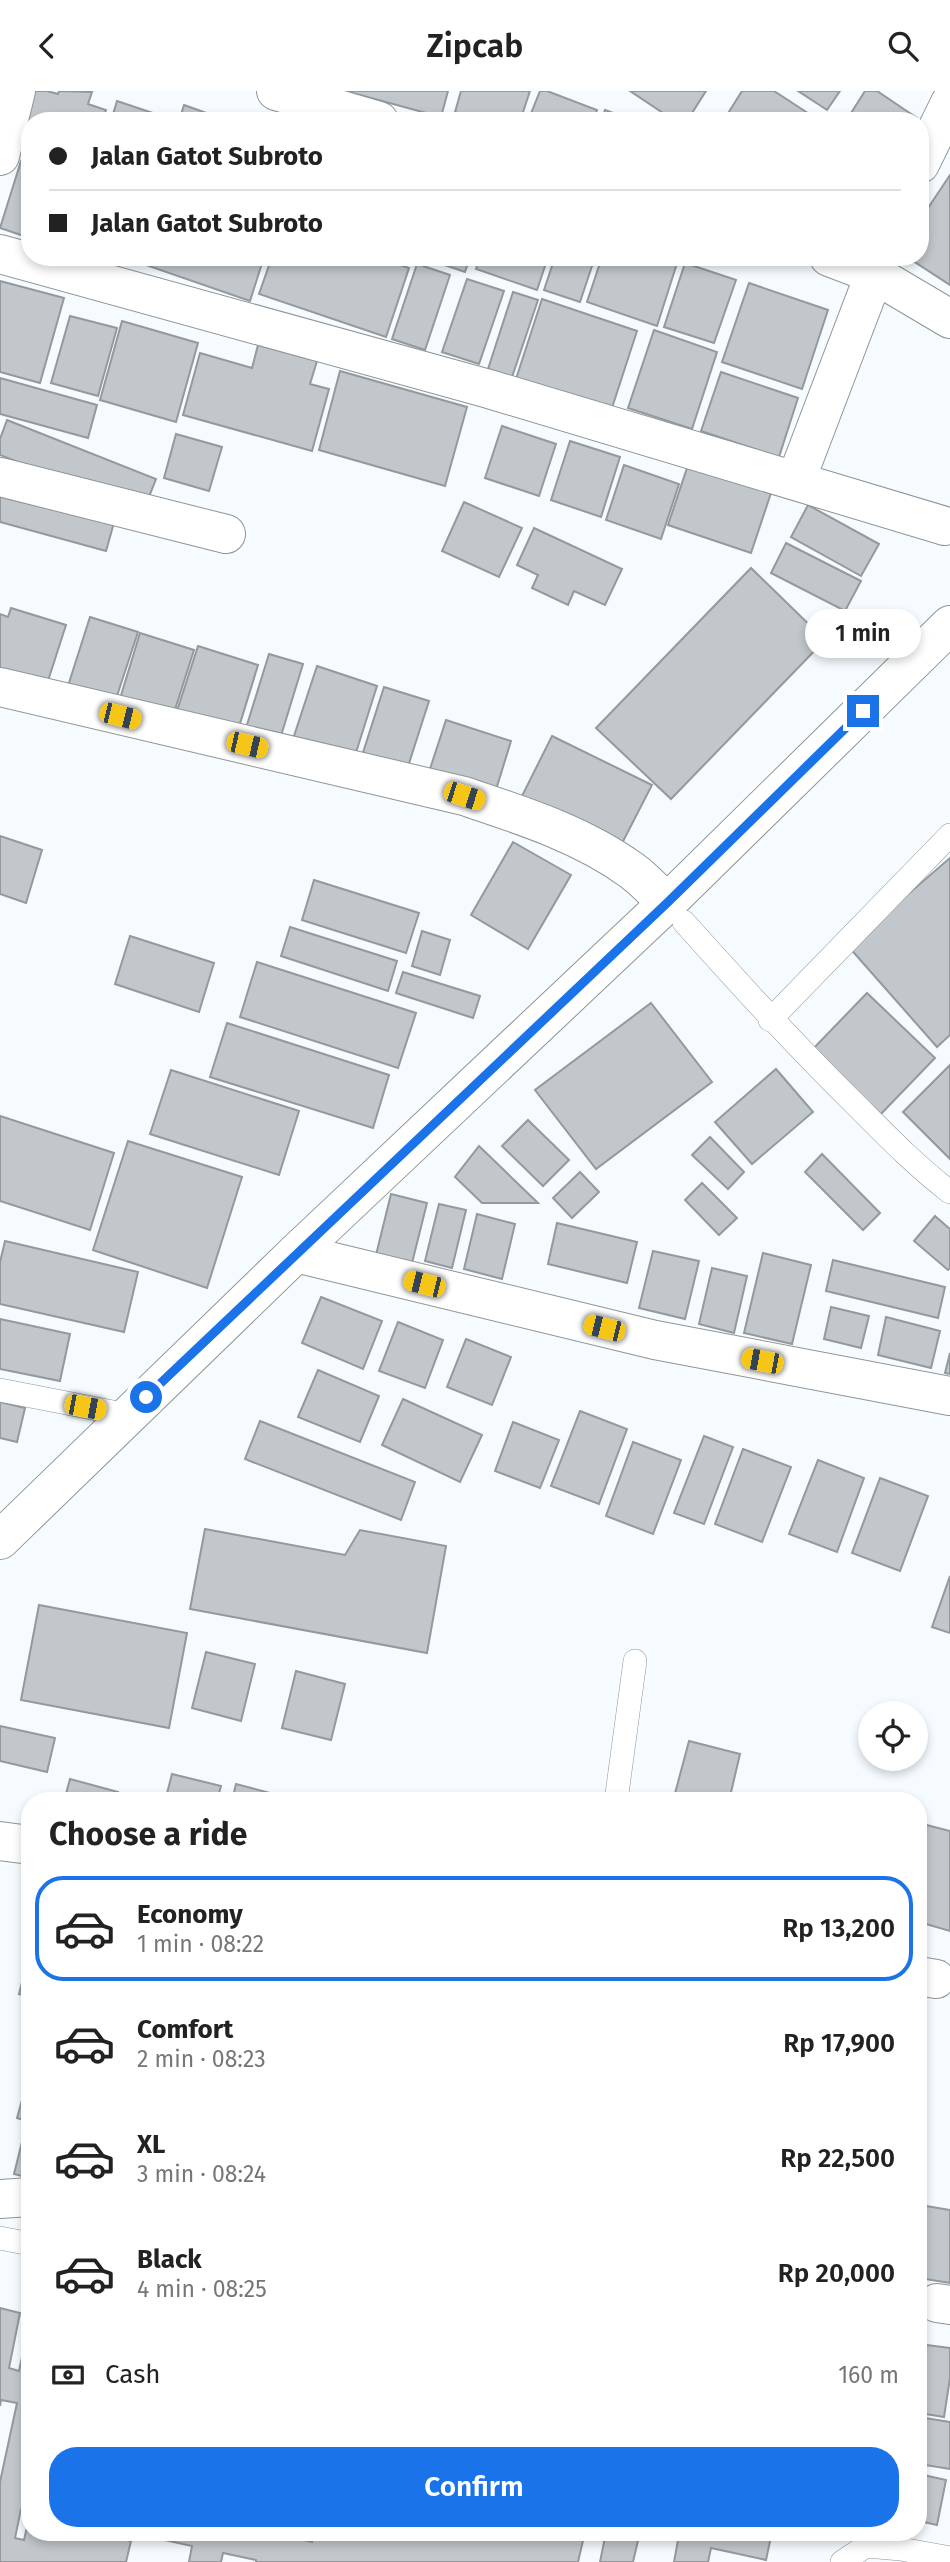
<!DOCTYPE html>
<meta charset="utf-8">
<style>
body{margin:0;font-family:"Fira Sans",sans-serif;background:#f6f6f6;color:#222;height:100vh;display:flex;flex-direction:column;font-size:26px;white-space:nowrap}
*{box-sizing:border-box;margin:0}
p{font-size:23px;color:#767676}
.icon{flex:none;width:38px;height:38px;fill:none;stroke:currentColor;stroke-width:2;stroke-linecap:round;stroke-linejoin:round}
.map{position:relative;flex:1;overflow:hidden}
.drawer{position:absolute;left:21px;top:1701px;width:906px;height:749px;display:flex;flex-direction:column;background:#fff;border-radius:28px;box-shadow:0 4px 10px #0003}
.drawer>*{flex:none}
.guide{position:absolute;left:21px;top:21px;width:908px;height:154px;border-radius:28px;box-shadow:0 4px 10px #0003;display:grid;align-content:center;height:154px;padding:0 28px;background:#fff}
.fabs{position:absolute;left:858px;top:1610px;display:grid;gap:14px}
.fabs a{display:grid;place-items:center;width:70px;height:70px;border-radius:50%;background:#fff;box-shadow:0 4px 10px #0003;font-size:35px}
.end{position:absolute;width:32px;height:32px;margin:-16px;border:9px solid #1a73e8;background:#fff;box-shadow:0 0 0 4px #fff}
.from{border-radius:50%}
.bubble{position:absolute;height:49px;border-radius:24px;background:#fff;box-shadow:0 4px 10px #0003;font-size:23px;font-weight:600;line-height:49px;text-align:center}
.car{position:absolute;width:21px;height:42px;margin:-21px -10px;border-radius:9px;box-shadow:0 0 5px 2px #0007;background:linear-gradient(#f5c518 24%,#345 0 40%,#f5c518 0 76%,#345 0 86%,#f5c518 0)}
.guide b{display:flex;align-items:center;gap:24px;height:66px;font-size:26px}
.guide b+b{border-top:2px solid #e0e0e0}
.guide i{width:18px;height:18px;background:#222}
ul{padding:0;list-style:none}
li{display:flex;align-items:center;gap:21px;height:105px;margin:0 14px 10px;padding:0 14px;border:4px solid transparent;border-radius:28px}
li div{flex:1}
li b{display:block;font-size:26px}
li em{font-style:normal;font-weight:600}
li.on{border-color:#1a73e8}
li>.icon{width:63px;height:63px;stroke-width:1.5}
h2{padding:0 28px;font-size:32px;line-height:84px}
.pay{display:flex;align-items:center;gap:18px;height:77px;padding:0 28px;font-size:26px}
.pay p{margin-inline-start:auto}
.cta{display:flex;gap:14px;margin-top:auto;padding:14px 28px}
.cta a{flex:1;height:80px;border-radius:28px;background:#1a73e8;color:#fff;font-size:28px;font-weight:600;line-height:80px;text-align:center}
header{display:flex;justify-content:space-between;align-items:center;height:91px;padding:0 28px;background:#fff;font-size:32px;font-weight:600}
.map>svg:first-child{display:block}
.building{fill:#c1c7ca;stroke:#93999c;stroke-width:2}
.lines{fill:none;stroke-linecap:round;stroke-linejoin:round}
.service-casing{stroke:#8f9597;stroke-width:24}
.minor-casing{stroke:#8f9597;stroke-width:40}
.tertiary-casing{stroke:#8f9597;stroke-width:40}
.service{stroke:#fff;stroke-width:23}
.minor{stroke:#fff;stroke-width:38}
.tertiary{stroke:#fff;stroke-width:38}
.route{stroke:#1a73e8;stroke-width:9}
</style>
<header><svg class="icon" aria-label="back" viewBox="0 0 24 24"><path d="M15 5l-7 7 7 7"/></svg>Zipcab<svg class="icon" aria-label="search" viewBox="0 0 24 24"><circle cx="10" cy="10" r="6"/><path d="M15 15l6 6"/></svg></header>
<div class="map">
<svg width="950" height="2471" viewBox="0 0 950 2471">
<rect width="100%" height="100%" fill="#f5fbfe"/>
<g class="building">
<path d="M30 0H47L58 3 59 0 92 1 88 13 106 19 102 30H30V65L11 59Z"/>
<path d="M345 0H448L441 26Z"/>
<path d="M461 0H530L520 30H483L455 21Z"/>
<path d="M540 0H547L597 19 593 30H528Z"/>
<path d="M630 0H706L687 30H675Z"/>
<path d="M742 0H774L817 28 736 30 727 24Z"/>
<path d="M798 0H840L827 19Z"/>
<path d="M865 0H877L917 27 915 30H846Z"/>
<path d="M117 10 171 28 170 30H111Z"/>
<path d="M184 14 229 30H179Z"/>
<path d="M605 19 635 30H601Z"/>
<path d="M21 70 30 73V147L0 137Z"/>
<path d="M950 84V194L907 166H920V129Z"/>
<path d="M105 166H128L126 173Z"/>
<path d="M142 166H264L250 210 140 172Z"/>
<path d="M272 166H378L409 177 386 246 259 203Z"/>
<path d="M421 166H470L465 181Z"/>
<path d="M480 166H548L537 199 476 178Z"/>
<path d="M555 166H595L580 211 544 199Z"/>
<path d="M602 166H679L657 235 587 211Z"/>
<path d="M685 172 736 189 714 252 664 236Z"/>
<path d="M417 173 450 184 425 259 392 248Z"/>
<path d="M467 188 504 200 479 273 442 261Z"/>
<path d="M0 190 64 207 40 292 0 281Z"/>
<path d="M749 192 828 219 802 298 722 271Z"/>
<path d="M513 201 538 209 512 286 488 278Z"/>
<path d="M542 208 637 240 610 323 515 291Z"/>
<path d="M70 225 117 237 98 305 51 292Z"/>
<path d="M122 230 198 252 176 331 100 309Z"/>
<path d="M654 239 717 261 692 338 628 317Z"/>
<path d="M258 254 317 270 310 293 329 298 312 360 183 324 200 262 252 277Z"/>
<path d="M340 280 467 316 445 395 319 359Z"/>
<path d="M721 281 798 307 779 366 701 340Z"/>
<path d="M0 287 97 314 88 347 0 323Z"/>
<path d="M7 329 156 388 143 421 0 364V348Z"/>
<path d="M502 335 556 353 539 405 485 387Z"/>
<path d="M176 343 222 356 209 400 164 387Z"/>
<path d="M570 350 620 366 601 426 551 409Z"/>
<path d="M690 368 773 396 751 462 668 434Z"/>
<path d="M624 374 679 393 661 448 606 429Z"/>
<path d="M0 389 117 421 106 460 0 431Z"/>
<path d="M464 411 522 437 499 486 442 460Z"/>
<path d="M808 414 879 453 861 485 791 446Z"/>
<path d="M534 437 622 478 605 514 574 500 568 514 532 497 538 484 517 474Z"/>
<path d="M786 452 861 490 845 520 771 482Z"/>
<path d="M751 477 825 549 671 708 596 637Z"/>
<path d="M11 517 66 534 45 599 0 585V523L8 526Z"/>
<path d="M90 526 138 541 114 614 67 598Z"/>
<path d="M140 542 194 559 172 628 119 611Z"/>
<path d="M198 555 258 574 235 649 174 629Z"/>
<path d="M269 563 303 573 280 648 246 637Z"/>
<path d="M317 575 377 595 353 671 292 651Z"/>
<path d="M384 596 429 610 404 688 359 674Z"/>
<path d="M446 629 511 650 495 702 429 681Z"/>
<path d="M552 645 652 694 616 764 517 715Z"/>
<path d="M0 745 42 759 26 812 0 803Z"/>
<path d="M513 751 571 784 528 858 471 824Z"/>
<path d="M950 767V944L937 956 848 855Z"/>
<path d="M314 789 419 822 406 862 302 829Z"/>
<path d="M290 836 397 870 388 900 281 865Z"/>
<path d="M422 840 450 849 440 884 412 875Z"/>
<path d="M130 845 214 872 199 921 115 893Z"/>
<path d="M257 871 416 922 398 977 240 926Z"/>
<path d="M403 881 480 905 473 927 396 902Z"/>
<path d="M867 902 935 967 878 1026 810 961Z"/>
<path d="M651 912 712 991 596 1078 535 999Z"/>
<path d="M227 932 389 984 373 1037 210 986Z"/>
<path d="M950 974V1068L903 1021Z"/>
<path d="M776 978 813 1021 752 1073 715 1031Z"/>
<path d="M171 979 299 1020 279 1084 150 1043Z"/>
<path d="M0 1025 114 1062 90 1139 0 1110Z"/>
<path d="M528 1029 569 1069 543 1095 502 1055Z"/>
<path d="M710 1046 744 1081 728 1098 692 1064Z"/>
<path d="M128 1050 242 1086 207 1197 93 1159Z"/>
<path d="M479 1055 538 1112H482L455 1086Z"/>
<path d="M822 1063 880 1122 863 1139 805 1081Z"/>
<path d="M580 1081 599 1101 572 1127 553 1107Z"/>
<path d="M702 1092 737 1127 719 1144 685 1109Z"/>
<path d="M391 1103 427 1112 412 1172 376 1164Z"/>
<path d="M439 1113 466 1119 452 1177 425 1170Z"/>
<path d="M477 1123 515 1133 502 1188 464 1178Z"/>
<path d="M935 1125 950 1138V1177L948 1179 914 1150Z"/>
<path d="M557 1132 637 1151 627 1192 548 1173Z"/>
<path d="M5 1150 138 1181 124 1241 0 1213V1171Z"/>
<path d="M653 1160 699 1170 685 1228 639 1217Z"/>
<path d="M763 1162 811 1174 792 1253 744 1242Z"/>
<path d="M833 1169 945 1196 938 1227 826 1200Z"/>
<path d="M712 1177 747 1185 734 1242 699 1233Z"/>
<path d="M321 1206 382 1230 363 1278 302 1252Z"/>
<path d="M831 1216 869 1225 861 1257 824 1248Z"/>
<path d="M886 1226 940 1240 931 1277 878 1264Z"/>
<path d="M0 1228 70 1243 60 1290 0 1278Z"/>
<path d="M398 1231 443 1249 425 1297 379 1280Z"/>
<path d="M466 1248 511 1266 492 1314 447 1296Z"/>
<path d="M950 1262V1283L945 1282Z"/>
<path d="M318 1279 379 1305 360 1351 298 1326Z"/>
<path d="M403 1308 482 1344 460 1391 382 1354Z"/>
<path d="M0 1311 25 1317 17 1351 0 1347Z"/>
<path d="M580 1320 627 1338 599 1413 551 1395Z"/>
<path d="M260 1330 415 1391 401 1429 245 1368Z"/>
<path d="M513 1331 559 1349 540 1397 495 1380Z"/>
<path d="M704 1345 733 1356 704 1433 674 1422Z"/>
<path d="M633 1351 681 1369 653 1443 606 1425Z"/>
<path d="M743 1358 791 1376 762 1451 715 1433Z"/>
<path d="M818 1369 864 1387 837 1461 789 1443Z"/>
<path d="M880 1387 928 1405 900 1480 852 1462Z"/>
<path d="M205 1438 345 1464 360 1439 446 1455 427 1562 190 1518Z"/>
<path d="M950 1485V1542L932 1536Z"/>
<path d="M39 1514 187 1542 169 1637 21 1609Z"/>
<path d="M206 1561 255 1573 241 1630 192 1617Z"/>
<path d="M296 1580 345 1593 331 1649 282 1637Z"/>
<path d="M0 1635 55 1647 47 1681 0 1670Z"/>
<path d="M689 1650 740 1663 729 1710H673Z"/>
<path d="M172 1683 221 1695 217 1710H165Z"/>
<path d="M70 1688 118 1701 116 1710H64Z"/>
<path d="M236 1693 285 1706 284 1710H232Z"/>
<path d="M919 1732 950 1740V1840L919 1831Z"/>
<path d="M30 1860V1906L19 1903Z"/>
<path d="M26 1995 30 1996V2031L17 2027Z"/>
<path d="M27 2031 30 2032V2087L14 2083Z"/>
<path d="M926 2115 950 2119V2192L919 2187V2170Z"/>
<path d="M0 2217 20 2222 9 2277 19 2280 30 2230V2420L21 2418 15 2447 24 2449 29 2427 30 2441H91L131 2450 126 2471H0V2391L17 2312 1 2309 0 2315Z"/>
<path d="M919 2253 950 2257V2287L944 2326 919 2322Z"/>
<path d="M919 2326 950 2331V2378L919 2373Z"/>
<path d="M919 2383 946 2389 937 2434 919 2430Z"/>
<path d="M128 2441H301L299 2448 312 2451 314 2441H514L547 2448 548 2441H585L578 2471H256V2469L223 2462 221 2471H189L192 2455Z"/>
<path d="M606 2441H640L633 2471H600Z"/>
<path d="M647 2441H772L766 2469 711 2457 708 2471H674L678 2449 647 2443Z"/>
</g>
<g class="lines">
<defs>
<g id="service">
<path d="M684 831C740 894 796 955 856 1014 886 1044 916 1075 950 1101"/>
<path d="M770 929 950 744"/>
<path d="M0 1299 128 1324"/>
<path d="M616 1710 635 1570"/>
<path d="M0 2147 30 2153"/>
<path d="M842 2471 866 2455 901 2458 950 2467"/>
</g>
<g id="minor">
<path d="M276 0 379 30"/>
<path d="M0 65 16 0"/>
<path d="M920 73 950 12"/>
<path d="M0 163 489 298 945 435"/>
<path d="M829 166 874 183 950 228"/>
<path d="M0 386 226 443"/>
<path d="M796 389 881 166"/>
<path d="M0 596 464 705C521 724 581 743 631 779 644 788 655 801 667 812"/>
<path d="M296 1162 655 1249 950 1305"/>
<path d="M0 1750 30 1754"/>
<path d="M919 1885 936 1888"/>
<path d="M0 2108 30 2106"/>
<path d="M937 2212 950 2214"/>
</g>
<path id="tertiary" d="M0 1449 296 1162 667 812 950 534"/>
</defs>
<use href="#service" class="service-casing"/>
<use href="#minor" class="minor-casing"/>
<use href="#tertiary" class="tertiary-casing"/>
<use href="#service" class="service"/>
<use href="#minor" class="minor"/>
<use href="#tertiary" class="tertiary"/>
</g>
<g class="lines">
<path class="route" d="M146 1306 667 812 863 620"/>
</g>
</svg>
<div class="fabs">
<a><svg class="icon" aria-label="locate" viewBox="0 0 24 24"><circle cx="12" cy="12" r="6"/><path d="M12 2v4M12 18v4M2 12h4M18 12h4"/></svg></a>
</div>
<i class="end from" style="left:146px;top:1306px"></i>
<i class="end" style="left:863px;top:620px"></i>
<div class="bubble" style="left:805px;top:518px;width:116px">1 min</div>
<i class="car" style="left:120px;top:625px;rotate:104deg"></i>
<i class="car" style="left:247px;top:654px;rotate:103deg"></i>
<i class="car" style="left:464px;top:705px;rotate:108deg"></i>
<i class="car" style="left:424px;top:1193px;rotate:284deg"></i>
<i class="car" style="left:604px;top:1237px;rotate:284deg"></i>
<i class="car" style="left:762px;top:1270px;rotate:281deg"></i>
<i class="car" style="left:85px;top:1316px;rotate:101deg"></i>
<div class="guide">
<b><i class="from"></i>Jalan Gatot Subroto</b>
<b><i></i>Jalan Gatot Subroto</b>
</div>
<section class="drawer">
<h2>Choose a ride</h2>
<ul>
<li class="on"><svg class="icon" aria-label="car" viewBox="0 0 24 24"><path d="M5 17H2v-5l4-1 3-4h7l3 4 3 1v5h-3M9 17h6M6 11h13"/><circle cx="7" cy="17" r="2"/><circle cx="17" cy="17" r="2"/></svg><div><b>Economy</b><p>1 min · 08:22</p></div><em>Rp 13,200</em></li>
<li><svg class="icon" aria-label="car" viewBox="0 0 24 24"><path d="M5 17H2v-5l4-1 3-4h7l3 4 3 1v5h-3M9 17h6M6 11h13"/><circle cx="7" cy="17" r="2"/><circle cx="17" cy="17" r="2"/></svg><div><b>Comfort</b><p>2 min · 08:23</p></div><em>Rp 17,900</em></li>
<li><svg class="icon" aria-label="car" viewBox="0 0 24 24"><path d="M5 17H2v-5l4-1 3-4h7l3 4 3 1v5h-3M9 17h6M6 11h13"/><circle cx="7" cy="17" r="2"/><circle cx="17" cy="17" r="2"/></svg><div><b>XL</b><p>3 min · 08:24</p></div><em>Rp 22,500</em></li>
<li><svg class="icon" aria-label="car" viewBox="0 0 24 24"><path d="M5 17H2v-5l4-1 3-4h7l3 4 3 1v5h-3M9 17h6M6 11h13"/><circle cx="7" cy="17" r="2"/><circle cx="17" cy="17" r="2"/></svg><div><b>Black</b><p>4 min · 08:25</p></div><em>Rp 20,000</em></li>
</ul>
<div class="pay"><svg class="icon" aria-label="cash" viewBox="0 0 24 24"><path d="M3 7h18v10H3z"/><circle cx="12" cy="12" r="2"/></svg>Cash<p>160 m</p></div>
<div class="cta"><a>Confirm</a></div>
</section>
</div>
